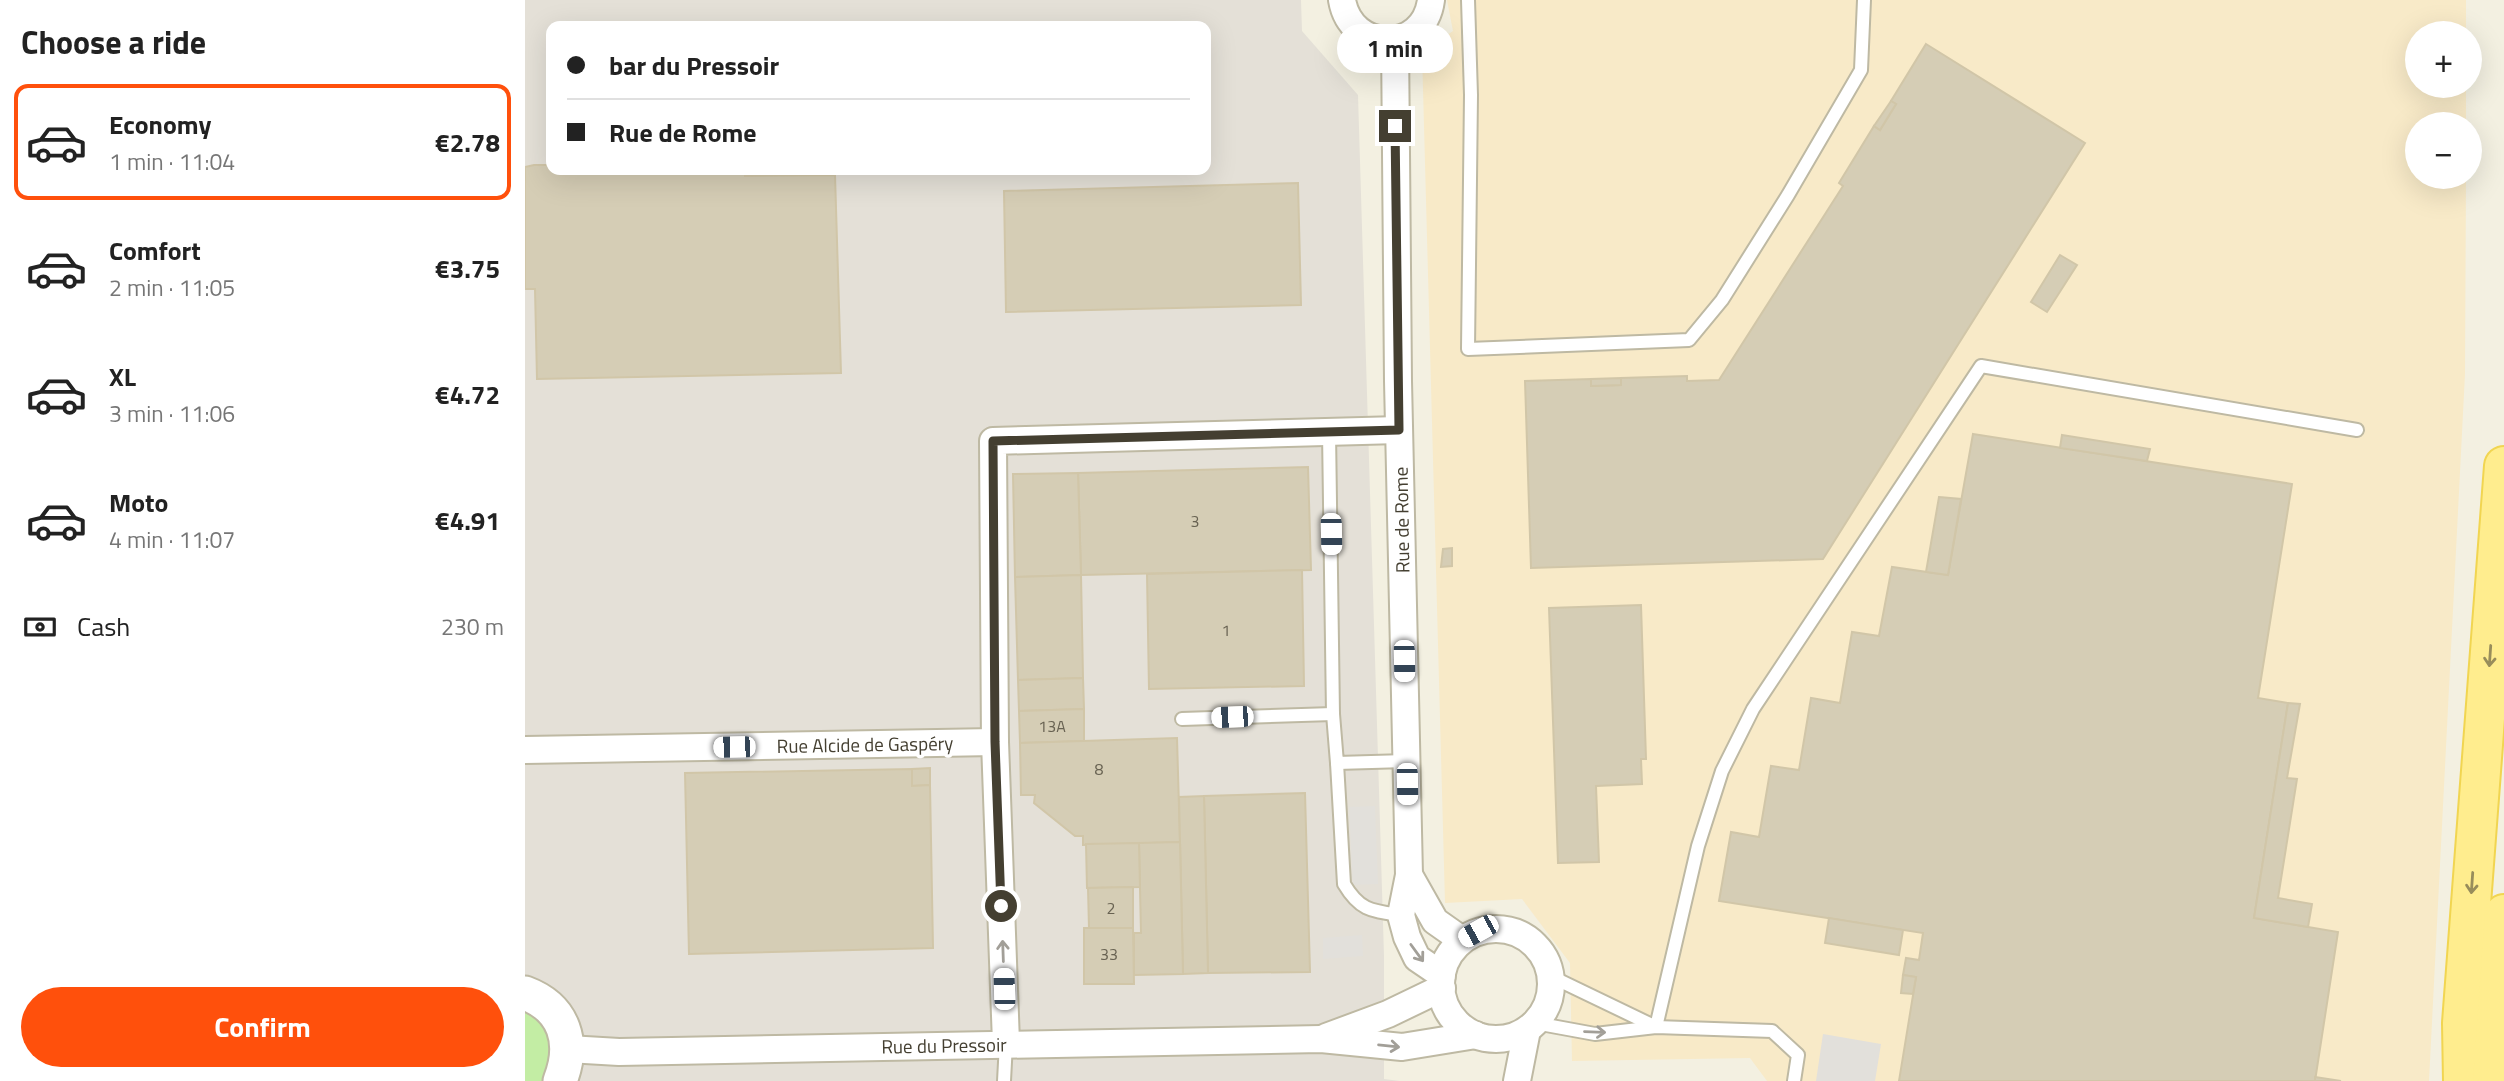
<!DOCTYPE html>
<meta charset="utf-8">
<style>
body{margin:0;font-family:"Titillium Web",sans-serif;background:#f6f6f6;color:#222;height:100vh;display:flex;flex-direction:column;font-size:26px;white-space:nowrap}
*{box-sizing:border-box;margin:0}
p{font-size:23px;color:#767676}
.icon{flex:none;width:38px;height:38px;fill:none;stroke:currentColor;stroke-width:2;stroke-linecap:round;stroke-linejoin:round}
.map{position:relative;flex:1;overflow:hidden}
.sheet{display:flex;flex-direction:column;background:#fff;width:525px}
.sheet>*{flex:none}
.guide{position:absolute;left:21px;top:21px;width:665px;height:154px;border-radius:14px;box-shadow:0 7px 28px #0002;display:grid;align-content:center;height:154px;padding:0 21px;background:#fff}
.tools{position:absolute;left:1880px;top:21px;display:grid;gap:14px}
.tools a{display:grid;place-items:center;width:77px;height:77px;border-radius:50%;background:#fff;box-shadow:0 7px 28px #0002;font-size:35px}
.end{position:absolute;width:32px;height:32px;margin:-16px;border:9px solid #443f31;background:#fff;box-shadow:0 0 0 4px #fff}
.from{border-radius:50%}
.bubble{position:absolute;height:49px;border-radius:24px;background:#fff;box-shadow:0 7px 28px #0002;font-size:23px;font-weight:700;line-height:49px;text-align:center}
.car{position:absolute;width:21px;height:42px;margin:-21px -10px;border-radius:9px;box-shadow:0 0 5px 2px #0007;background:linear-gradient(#fff 24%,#345 0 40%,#fff 0 76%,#345 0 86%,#fff 0)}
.guide b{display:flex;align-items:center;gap:24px;height:66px;font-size:26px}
.guide b+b{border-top:2px solid #e0e0e0}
.guide i{width:18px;height:18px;background:#222}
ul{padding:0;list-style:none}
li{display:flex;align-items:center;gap:21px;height:116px;margin:0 14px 10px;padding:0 7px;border:4px solid transparent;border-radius:14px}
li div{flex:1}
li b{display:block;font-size:26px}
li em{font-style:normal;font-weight:700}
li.selected{border-color:#ff500c}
li>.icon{width:63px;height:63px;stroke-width:1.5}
h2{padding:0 21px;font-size:32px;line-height:84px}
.pay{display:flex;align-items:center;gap:18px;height:77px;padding:0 21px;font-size:26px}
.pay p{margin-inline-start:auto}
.action{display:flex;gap:14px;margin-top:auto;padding:14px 21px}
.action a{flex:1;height:80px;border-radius:42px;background:#ff500c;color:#fff;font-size:28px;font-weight:700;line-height:80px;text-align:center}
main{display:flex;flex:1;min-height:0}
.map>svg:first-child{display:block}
.commercial{fill:#f8eac8}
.industrial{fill:#e4e0d7;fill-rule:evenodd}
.green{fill:#c3eda4}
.parking{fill:#e2e0db}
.building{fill:#d5cdb5;stroke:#d1c6a8;stroke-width:2}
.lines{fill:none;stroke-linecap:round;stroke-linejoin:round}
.service-casing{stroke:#beb9a3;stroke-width:16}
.minor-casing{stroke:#beb9a3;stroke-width:30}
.tertiary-casing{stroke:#beb9a3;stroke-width:37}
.primary-casing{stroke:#f1d551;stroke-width:42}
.service{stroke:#fff;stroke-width:12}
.minor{stroke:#fff;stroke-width:26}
.tertiary{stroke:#fff;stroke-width:33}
.primary{stroke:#ffed8e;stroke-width:38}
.oneway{stroke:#988d5b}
.oneway2{stroke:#a29f98}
.route{stroke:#443f31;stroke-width:9}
.labels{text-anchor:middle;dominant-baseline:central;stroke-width:7;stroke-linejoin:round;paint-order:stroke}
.number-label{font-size:16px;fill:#686252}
.street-label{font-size:19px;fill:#443f31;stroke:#fff}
</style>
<main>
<section class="sheet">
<h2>Choose a ride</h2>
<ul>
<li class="selected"><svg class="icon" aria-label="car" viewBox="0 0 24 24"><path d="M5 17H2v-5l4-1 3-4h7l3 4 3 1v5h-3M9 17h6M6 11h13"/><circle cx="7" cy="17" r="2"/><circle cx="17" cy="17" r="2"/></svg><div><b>Economy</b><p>1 min · 11:04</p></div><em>€2.78</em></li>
<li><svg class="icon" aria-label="car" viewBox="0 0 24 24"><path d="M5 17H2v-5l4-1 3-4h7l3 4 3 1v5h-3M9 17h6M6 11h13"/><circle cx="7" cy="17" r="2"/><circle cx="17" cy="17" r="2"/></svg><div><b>Comfort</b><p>2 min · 11:05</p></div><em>€3.75</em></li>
<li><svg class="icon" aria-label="car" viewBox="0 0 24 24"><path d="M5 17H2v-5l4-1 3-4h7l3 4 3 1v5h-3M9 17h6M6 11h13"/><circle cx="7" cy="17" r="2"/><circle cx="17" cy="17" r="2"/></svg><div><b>XL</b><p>3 min · 11:06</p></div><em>€4.72</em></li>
<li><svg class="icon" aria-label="car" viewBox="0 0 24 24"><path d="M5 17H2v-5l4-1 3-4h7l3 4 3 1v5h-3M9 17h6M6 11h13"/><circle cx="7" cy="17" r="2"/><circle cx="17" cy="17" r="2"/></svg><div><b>Moto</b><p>4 min · 11:07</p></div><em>€4.91</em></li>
</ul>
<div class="pay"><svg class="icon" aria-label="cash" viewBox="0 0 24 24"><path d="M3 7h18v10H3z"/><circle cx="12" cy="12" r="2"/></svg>Cash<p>230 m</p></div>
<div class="action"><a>Confirm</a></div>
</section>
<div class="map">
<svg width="1979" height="1081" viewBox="0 0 1979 1081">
<rect width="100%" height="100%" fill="#f3f0e1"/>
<path class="commercial" d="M922 0H1941V33H1892V86H1941V124H1892V177H1941L1940 374 1904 1081H1242L1225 1058 1047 1061 1045 963 997 899 920 903 897 52 928 31Z"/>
<path class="industrial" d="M0 0H776L777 31 833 95 859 956V1079L875 1081H0ZM26 26H681V170H26Z"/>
<path class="green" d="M0 1007 15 1017 29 1045 19 1081H0Z"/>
<g class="parking">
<path d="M850 806 853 884 828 885 824 807Z"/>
<path d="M837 935 838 956 798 959V938Z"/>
<path d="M1298 1034 1356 1044 1350 1081H1291Z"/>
</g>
<g class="building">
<path d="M1401 44 1560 143 1298 559 1006 568 1000 381 1066 379V386L1096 385V378L1162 376V381L1194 380 1318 186 1314 183 1349 126 1355 130 1371 104 1366 101Z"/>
<path d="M1366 101 1371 104 1355 130 1349 126Z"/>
<path d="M9 165H26V170H220V176L310 175 316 373 12 379 10 289H0V167Z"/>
<path d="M773 183 776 305 481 312 479 191Z"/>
<path d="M1535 255 1552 265 1522 312 1506 302Z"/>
<path d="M1096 378V385L1066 386V379Z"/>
<path d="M1448 434 1767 484 1733 698 1763 703 1729 918 1813 932 1790 1081H1374L1391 977 1378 975 1381 958 1394 960 1398 933 1194 901 1206 832 1234 837 1246 766 1274 770 1286 698 1315 703 1327 632 1354 636 1367 567 1423 575Z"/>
<path d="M1537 435 1625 449 1622 461 1535 448Z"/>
<path d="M783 467 786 570 556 575 553 473Z"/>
<path d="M553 473 556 575 490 577 488 474Z"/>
<path d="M1414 497 1436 499 1423 575 1401 572Z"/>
<path d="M927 548V566L916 567 918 549Z"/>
<path d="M777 570 779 686 624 689 622 574Z"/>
<path d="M556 575 558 678 493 680 490 577Z"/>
<path d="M1116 605 1121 759H1116L1117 784 1071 786 1074 862 1033 863 1024 608Z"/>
<path d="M558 678 559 709 494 711 493 680Z"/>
<path d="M1763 703 1775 704 1762 778 1772 779 1753 898 1787 904 1783 927 1729 918Z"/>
<path d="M559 709V741L495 743 494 711Z"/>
<path d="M652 738 655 842 558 845V836H550L509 803 510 795H496L495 743Z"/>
<path d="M405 768V785L387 786V769Z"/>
<path d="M387 769V786L405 785 408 948 164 954 160 773Z"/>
<path d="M780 793 785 972 683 973 679 796Z"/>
<path d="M679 796 683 973 658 974 654 797Z"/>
<path d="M655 842 658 974 609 975V933H616L614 843Z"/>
<path d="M614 843 615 887 562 888 561 844Z"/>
<path d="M608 887V928H564L563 888Z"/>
<path d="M1304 918 1378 930 1374 955 1300 943Z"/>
<path d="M559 928H608L609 984H559Z"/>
<path d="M1378 975 1391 977 1388 994 1376 993Z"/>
<path d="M1790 1077 1816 1081H1790Z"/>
</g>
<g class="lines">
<defs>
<g id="service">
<path d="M943 0 946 95 943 349 1164 340 1197 300 1263 195 1336 70 1339 0"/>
<path d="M804 432 808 714 812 763 881 761"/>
<path d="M657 719 808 714"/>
<path d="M812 763 819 884C835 911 847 911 876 915"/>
<path d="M1025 976 1131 1027"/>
<path d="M1010 1023 1070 1034 1131 1027 1247 1031 1273 1055 1269 1081"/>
<path d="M1131 1027 1173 846 1197 771 1228 709 1456 366 1832 430"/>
<path d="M479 1081 481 1043"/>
</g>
<g id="minor">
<path d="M817 0C826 53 899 54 906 0"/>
<path d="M870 39 873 381 884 875 876 915 882 937 892 958 917 975"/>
<path d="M0 750 470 742"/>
<path d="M884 875 910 921 937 940"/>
<circle cx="971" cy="984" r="55"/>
<path d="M801 1037 863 1014 917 988"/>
<path d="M481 1043 470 742 468 441 874 430"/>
<path d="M43 1049 94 1052 796 1039 877 1047 951 1035"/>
<path d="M992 1081 1002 1030"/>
</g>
<path id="tertiary" d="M0 993C40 1008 50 1043 35 1081"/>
<g id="primary">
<path d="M1938 1081 1937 1023 1979 466"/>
<path d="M1967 1081 1979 914"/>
</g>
</defs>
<use href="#service" class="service-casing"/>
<use href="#minor" class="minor-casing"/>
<use href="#tertiary" class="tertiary-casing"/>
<use href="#primary" class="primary-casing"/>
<use href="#service" class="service"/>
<use href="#minor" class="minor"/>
<use href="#tertiary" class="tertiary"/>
<use href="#primary" class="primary"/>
</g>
<defs><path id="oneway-shaft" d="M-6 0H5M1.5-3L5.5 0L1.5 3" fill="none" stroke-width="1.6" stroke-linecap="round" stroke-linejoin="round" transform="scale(1.75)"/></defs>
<g class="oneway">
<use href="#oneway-shaft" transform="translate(1965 656) rotate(94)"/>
<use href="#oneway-shaft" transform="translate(1947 883) rotate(94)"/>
</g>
<g class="oneway2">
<use href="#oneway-shaft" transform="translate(478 951) rotate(-92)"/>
<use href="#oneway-shaft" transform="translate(892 953) rotate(54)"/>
<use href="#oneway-shaft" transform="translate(1070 1032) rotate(2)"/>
<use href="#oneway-shaft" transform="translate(864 1046) rotate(6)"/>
</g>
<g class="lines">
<path class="route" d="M476 906 470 742 468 441 874 430 870 126"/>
</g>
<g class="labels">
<g class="number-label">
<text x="670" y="521">3</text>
<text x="701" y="630">1</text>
<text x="527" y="726">13A</text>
<text x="574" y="769">8</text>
<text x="586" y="908">2</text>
<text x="584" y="954">33</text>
</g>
<g class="street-label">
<text transform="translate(876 520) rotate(-91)">Rue de Rome</text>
<text transform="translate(340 744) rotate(-1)">Rue Alcide de Gaspéry</text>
<text transform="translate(419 1045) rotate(-1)">Rue du Pressoir</text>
</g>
</g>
</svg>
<div class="tools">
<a>+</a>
<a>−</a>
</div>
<i class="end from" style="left:476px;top:906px"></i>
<i class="end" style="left:870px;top:126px"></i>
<div class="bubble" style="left:812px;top:24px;width:116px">1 min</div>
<i class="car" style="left:806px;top:534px;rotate:179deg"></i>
<i class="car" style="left:879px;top:661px;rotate:179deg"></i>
<i class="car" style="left:707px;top:717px;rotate:268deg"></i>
<i class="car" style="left:209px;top:747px;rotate:269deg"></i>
<i class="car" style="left:882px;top:784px;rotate:179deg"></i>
<i class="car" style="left:953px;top:931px;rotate:241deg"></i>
<i class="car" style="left:479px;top:989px;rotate:358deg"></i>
<div class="guide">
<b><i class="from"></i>bar du Pressoir</b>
<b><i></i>Rue de Rome</b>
</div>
</div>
</main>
